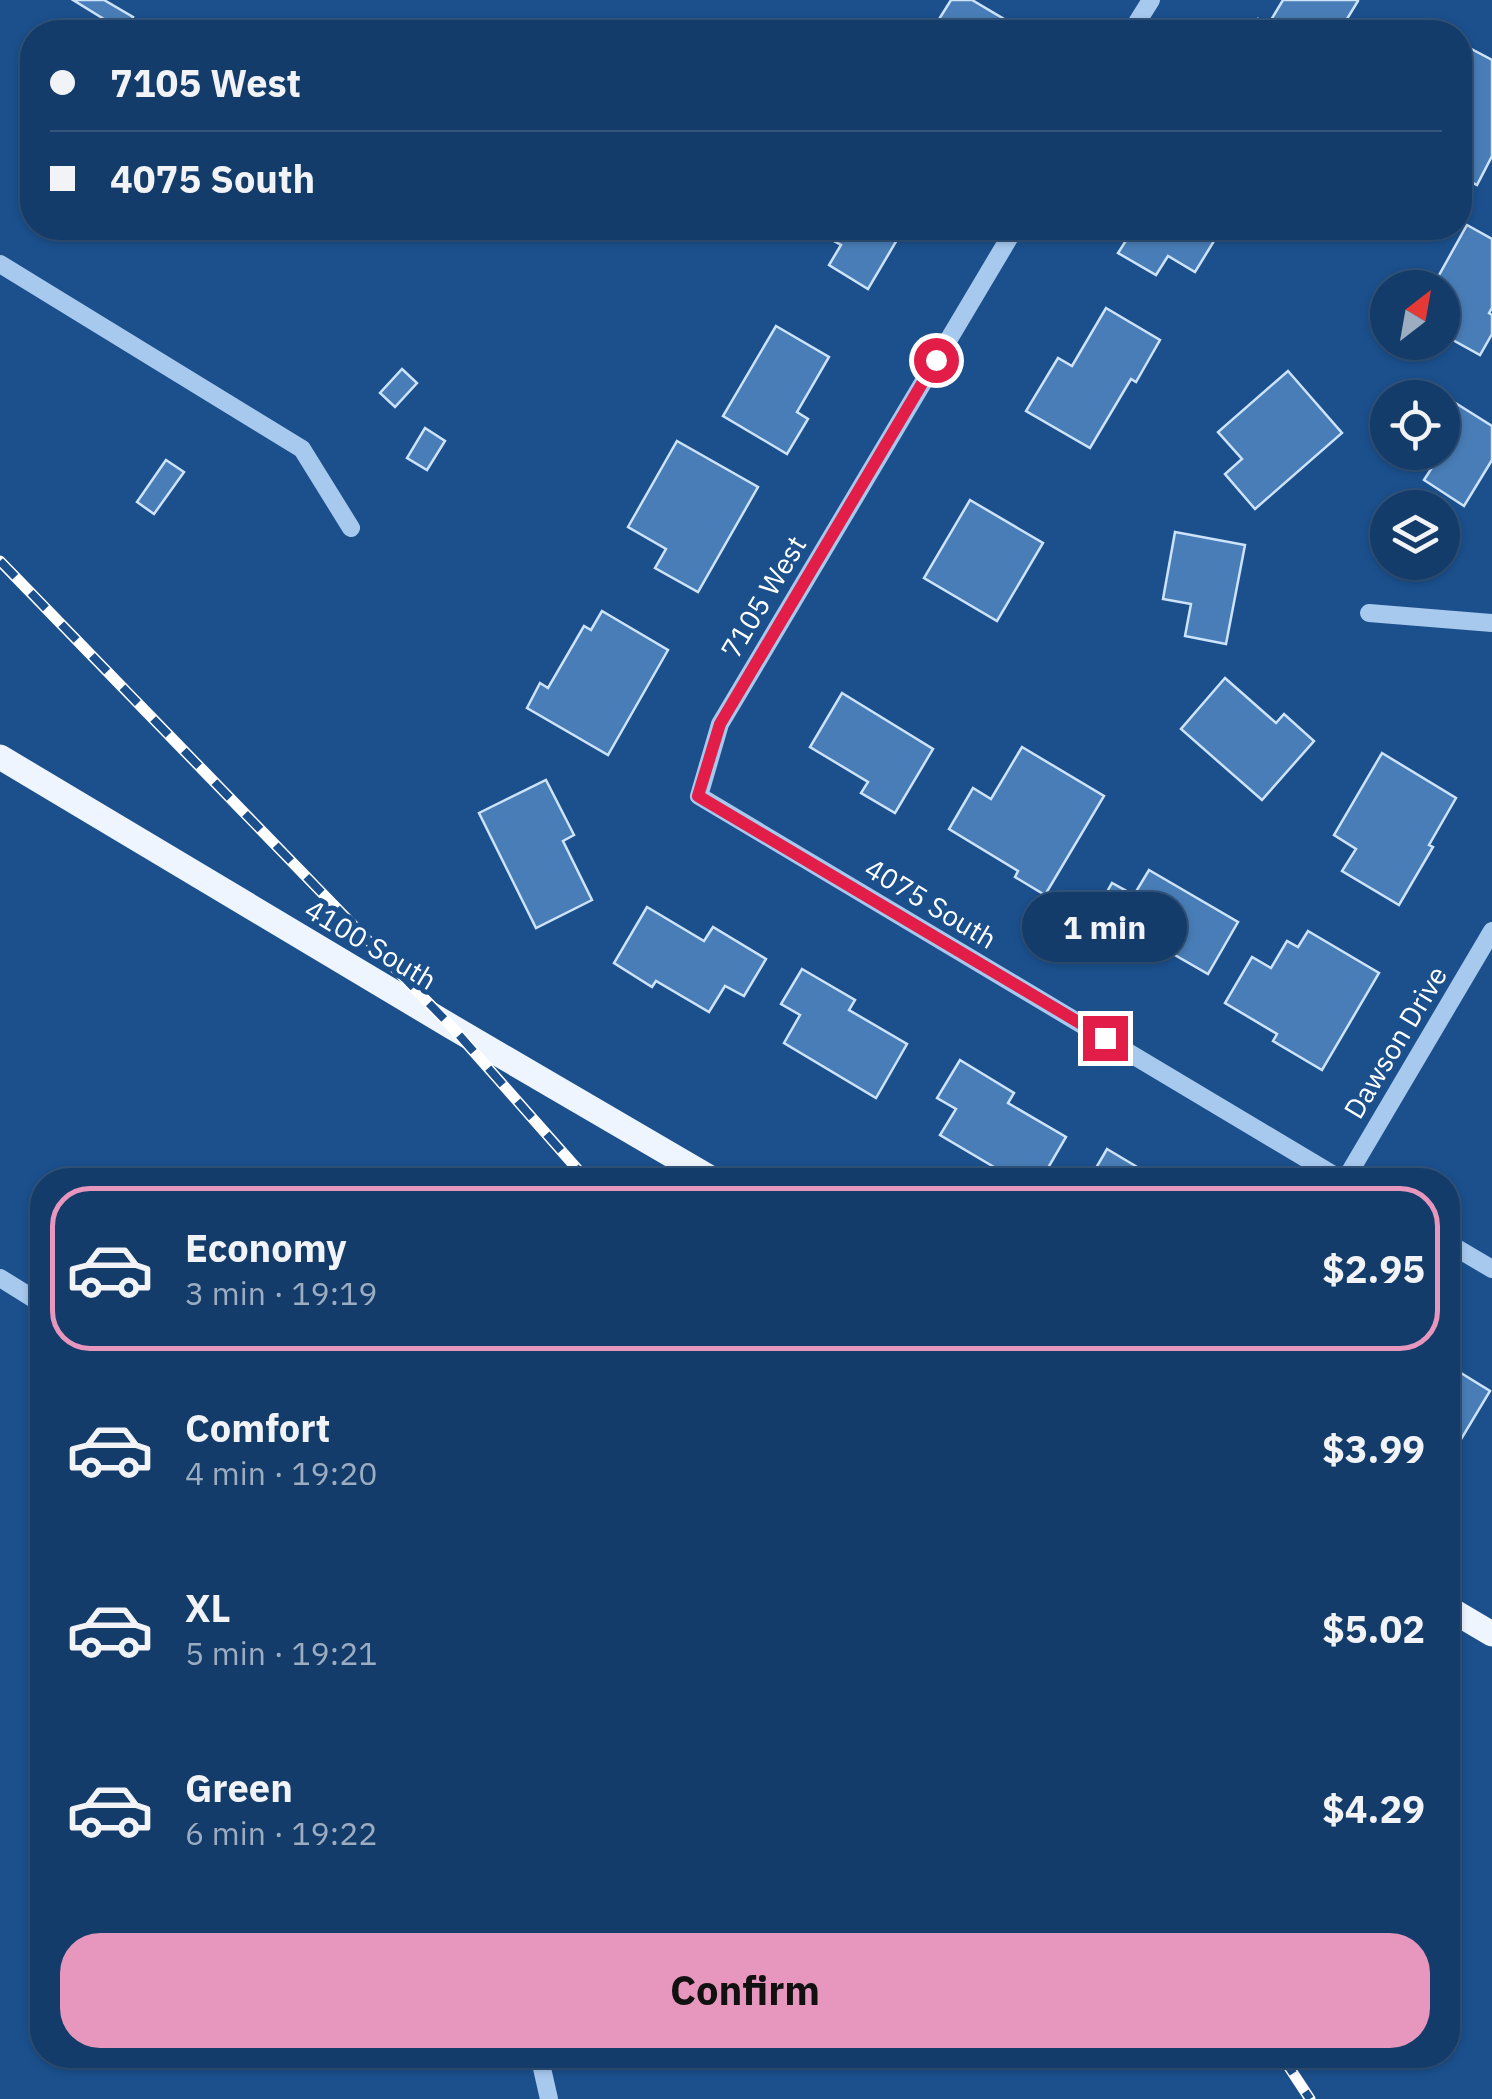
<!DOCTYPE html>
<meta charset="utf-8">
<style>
body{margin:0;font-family:"IBM Plex Sans",sans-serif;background:#1d4370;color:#f1f3f6;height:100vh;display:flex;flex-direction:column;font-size:38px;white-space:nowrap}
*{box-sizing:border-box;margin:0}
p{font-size:32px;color:#9dadc1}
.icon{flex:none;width:55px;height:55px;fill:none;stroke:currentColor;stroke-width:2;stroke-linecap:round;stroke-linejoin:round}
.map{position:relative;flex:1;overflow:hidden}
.drawer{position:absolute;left:30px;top:1168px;width:1430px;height:900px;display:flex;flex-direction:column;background:#143c6a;border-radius:40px;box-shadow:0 2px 8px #0004,0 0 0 2px #33567e}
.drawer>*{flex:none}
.top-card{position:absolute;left:20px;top:20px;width:1452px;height:220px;border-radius:40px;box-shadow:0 2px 8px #0004,0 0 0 2px #33567e;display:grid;align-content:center;height:220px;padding:0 30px;background:#143c6a}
.needle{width:65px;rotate:31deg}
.buttons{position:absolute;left:1370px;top:270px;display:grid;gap:20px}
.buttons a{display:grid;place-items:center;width:90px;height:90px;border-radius:50%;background:#143c6a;box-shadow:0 2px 8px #0004,0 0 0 2px #33567e;font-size:50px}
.end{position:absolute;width:45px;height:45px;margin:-22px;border:12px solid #e11d48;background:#fff;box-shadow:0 0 0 5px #fff}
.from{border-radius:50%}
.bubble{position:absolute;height:70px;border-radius:35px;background:#143c6a;box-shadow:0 2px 8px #0004,0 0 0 2px #33567e;font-size:32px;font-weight:800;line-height:70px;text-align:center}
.top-card b{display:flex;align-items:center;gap:35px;height:95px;font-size:38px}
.top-card b+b{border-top:2px solid #33567e}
.top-card i{width:25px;height:25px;background:#f1f3f6}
ul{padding:18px 0 0;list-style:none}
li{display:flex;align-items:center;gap:30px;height:165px;margin:0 20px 15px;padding:0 10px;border:5px solid transparent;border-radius:40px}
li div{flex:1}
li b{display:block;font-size:38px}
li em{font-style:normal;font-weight:800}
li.on{border-color:#e797bd}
li>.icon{width:90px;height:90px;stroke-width:1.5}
.action{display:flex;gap:20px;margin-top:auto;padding:20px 30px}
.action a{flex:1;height:115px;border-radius:40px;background:#e797bd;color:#111;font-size:40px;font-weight:800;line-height:115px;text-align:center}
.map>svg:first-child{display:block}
.building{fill:#487db7;stroke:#cde3fa;stroke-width:2.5}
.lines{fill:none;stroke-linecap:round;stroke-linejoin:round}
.minor{stroke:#a7c9ee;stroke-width:18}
.major{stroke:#eef5ff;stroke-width:25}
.rail-casing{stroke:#fff;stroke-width:11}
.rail{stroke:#1b508d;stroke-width:8;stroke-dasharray:22;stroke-linecap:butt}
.route{stroke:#e11d48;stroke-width:12}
.labels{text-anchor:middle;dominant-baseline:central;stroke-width:10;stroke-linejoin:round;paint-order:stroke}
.street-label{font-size:28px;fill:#fff;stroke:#1b508d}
</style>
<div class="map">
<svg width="1492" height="2099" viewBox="0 0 1492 2099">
<rect width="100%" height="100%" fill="#1b508d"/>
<g class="building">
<path d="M73 0H104L133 17 125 32Z"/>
<path d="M951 0H972L1026 32H931Z"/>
<path d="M1283 0H1357L1358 1 1339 32H1249L1258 19 1268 25Z"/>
<path d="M1462 44 1492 60V156L1477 185 1460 176Z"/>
<path d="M1467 225 1492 239V308L1489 313 1492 315V334L1480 355 1442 334V288H1407L1415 273 1434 284Z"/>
<path d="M810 228H904L868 289 829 265 841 245Z"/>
<path d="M1134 228H1222L1195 272 1168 256 1156 275 1118 253Z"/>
<path d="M1106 308 1160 340 1136 382 1131 379 1090 448 1026 411 1058 358 1072 366Z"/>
<path d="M776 326 829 357 797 412 808 419 787 454 723 416Z"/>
<path d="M402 369 417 383 395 407 380 393Z"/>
<path d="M1288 371 1342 433 1255 509 1225 474 1242 459 1218 432Z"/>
<path d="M1430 387 1492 426V460L1464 506 1424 480 1435 463 1419 452H1442V398H1424Z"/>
<path d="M425 428 445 441 427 470 407 458Z"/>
<path d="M677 441 758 487 698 592 655 568 666 549 628 527Z"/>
<path d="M166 460 184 472 154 514 137 502Z"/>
<path d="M970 500 1043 543 997 621 924 578Z"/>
<path d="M1175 532 1245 545 1226 644 1185 636 1191 604 1163 599Z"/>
<path d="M602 611 668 650 608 755 527 708 540 683 548 688 584 626 591 630Z"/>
<path d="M1225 678 1276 723 1284 714 1314 741 1262 800 1181 729Z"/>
<path d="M842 693 933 749 895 813 861 793 868 782 810 747Z"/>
<path d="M1022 747 1104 796 1045 895 1015 877 1018 871 949 829 973 788 991 799Z"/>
<path d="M1382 753 1456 798 1429 845 1433 847 1399 905 1342 871 1356 849 1334 835Z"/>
<path d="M546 780 574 835 563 841 592 900 536 928 479 813Z"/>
<path d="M1149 870 1238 922 1208 974 1152 942 1146 951 1091 920 1112 883 1134 895Z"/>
<path d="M647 907 704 941 713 927 766 959 744 996 725 986 709 1012 656 981 652 987 614 963Z"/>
<path d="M1308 931 1379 973 1322 1070 1273 1041 1277 1034 1225 1003 1252 957 1271 968 1287 941 1298 947Z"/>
<path d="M802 969 855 1000 849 1010 907 1044 876 1098 784 1043 800 1015 781 1004Z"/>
<path d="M960 1060 1014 1093 1008 1103 1066 1137 1041 1180H1016L940 1135 956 1109 937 1098Z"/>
<path d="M1107 1149 1159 1180H1089Z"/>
<path d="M1448 1365 1490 1391 1457 1446 1448 1440Z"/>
</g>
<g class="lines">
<g class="minor">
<path d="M1131 32 1151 0"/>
<path d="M1015 228 720 724 699 796 1342 1180"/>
<path d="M0 264 302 449 351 528"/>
<path d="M1369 613 1492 623"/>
<path d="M1345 1180 1492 931"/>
<path d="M1448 1243 1492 1269"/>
<path d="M0 1278 42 1304"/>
<path d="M539 2055 549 2099"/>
</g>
<g class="major">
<path d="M0 757 452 1027 714 1180"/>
<path d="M1448 1608 1492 1634"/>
</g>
<defs>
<g id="rail">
<path d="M0 561 452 1027 587 1180"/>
<path d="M1281 2055 1310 2099"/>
</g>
</defs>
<use href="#rail" class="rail-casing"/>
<use href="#rail" class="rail"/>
</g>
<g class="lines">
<path class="route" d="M936 360 720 724 698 796 1105 1038"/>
</g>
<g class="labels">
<g class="street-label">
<text transform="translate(763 597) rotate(-59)">7105 West</text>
<text transform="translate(931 903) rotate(31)">4075 South</text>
<text transform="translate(371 944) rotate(31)">4100 South</text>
<text transform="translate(1395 1042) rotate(-59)">Dawson Drive</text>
</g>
</g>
</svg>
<div class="buttons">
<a><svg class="needle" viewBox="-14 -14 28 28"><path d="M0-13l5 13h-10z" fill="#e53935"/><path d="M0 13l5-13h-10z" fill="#9dadc1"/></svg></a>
<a><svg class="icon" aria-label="locate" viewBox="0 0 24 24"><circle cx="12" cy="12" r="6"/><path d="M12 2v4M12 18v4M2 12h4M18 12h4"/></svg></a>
<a><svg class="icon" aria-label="layers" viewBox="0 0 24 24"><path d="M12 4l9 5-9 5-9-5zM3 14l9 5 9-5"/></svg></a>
</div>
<i class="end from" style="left:936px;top:360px"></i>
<i class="end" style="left:1105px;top:1038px"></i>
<div class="bubble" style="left:1022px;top:892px;width:165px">1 min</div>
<div class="top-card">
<b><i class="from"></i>7105 West</b>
<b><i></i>4075 South</b>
</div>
<section class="drawer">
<ul>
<li class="on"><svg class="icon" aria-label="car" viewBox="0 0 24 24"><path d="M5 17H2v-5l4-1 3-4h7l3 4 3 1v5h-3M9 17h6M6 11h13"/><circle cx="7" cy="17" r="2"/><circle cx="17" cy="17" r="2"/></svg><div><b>Economy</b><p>3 min · 19:19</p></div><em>$2.95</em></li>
<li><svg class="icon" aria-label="car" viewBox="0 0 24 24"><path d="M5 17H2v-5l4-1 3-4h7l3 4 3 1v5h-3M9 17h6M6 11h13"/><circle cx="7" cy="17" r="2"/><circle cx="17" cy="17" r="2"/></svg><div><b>Comfort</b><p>4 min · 19:20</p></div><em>$3.99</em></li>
<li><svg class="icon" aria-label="car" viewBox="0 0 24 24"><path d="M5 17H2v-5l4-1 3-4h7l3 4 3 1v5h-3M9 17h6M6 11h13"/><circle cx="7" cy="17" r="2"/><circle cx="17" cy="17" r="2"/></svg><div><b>XL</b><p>5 min · 19:21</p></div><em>$5.02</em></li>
<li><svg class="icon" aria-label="car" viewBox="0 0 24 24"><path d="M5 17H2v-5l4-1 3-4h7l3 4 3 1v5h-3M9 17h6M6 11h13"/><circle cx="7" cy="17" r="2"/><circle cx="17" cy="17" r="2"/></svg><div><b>Green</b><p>6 min · 19:22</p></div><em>$4.29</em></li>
</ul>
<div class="action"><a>Confirm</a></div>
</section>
</div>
